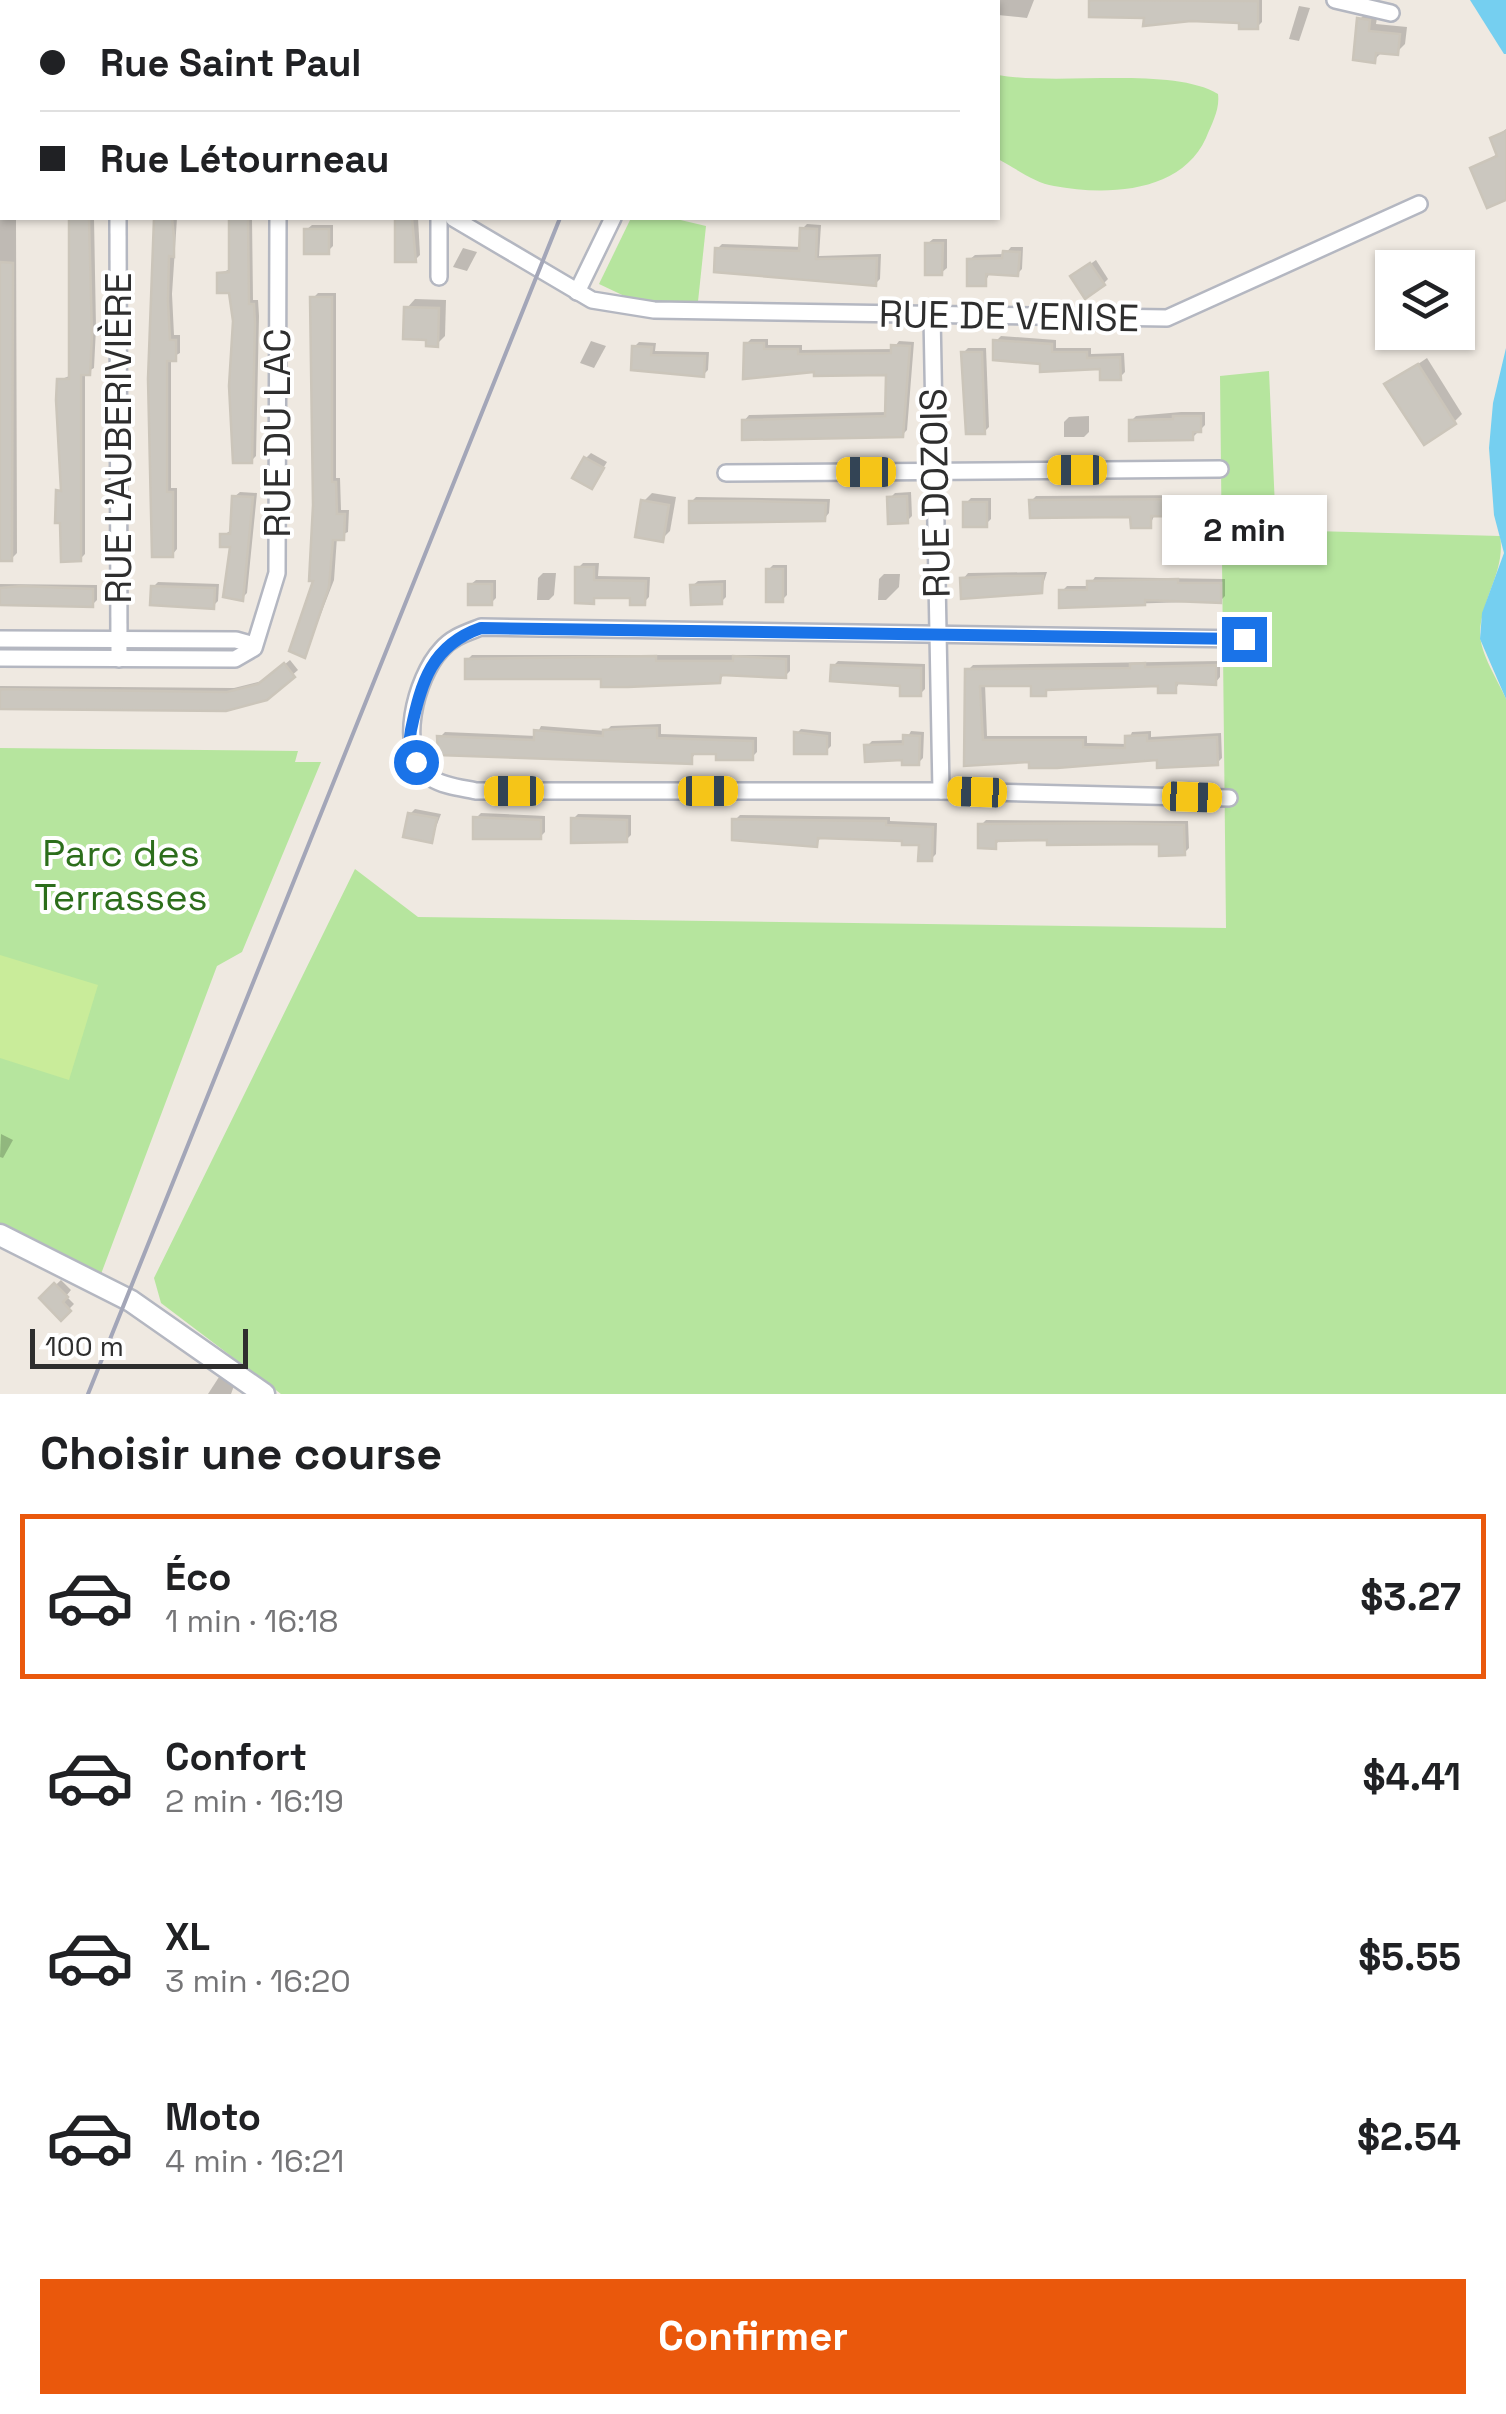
<!DOCTYPE html>
<html lang="fr">
<meta charset="utf-8">
<style>
body{margin:0;font-family:"Space Grotesk",sans-serif;background:#f2f2f2;color:#202124;height:100vh;display:flex;flex-direction:column;font-size:38px;white-space:nowrap}
*{box-sizing:border-box;margin:0}
p{font-size:32px;color:#757577}
.icon{flex:none;width:55px;height:55px;fill:none;stroke:currentColor;stroke-width:2;stroke-linecap:round;stroke-linejoin:round}
.map{position:relative;height:1394px;overflow:hidden}
.side{display:flex;flex-direction:column;background:#fff;flex:1}
.side>*{flex:none}
.banner{position:absolute;left:0px;top:0px;width:1000px;height:220px;box-shadow:0 2px 8px #0004;display:grid;align-content:center;height:220px;padding:0 40px;background:#fff}
.controls{position:absolute;left:1375px;top:250px;display:grid;gap:20px}
.controls a{display:grid;place-items:center;width:100px;height:100px;border-radius:0px;background:#fff;box-shadow:0 2px 8px #0004;font-size:50px}
.scale{position:absolute;left:30px;bottom:25px;width:218px;box-sizing:border-box;padding-left:10px;border:5px solid #2e2e2e;border-top:0;font-size:28px;line-height:35px;white-space:nowrap;color:#2e2e2e;-webkit-text-stroke:8px #fff;paint-order:stroke}
.end{position:absolute;width:45px;height:45px;margin:-22px;border:12px solid #1a73e8;background:#fff;box-shadow:0 0 0 5px #fff}
.from{border-radius:50%}
.bubble{position:absolute;height:70px;border-radius:0px;background:#fff;box-shadow:0 2px 8px #0004;font-size:32px;font-weight:700;line-height:70px;text-align:center}
.car{position:absolute;width:30px;height:60px;margin:-30px -15px;border-radius:12px;box-shadow:0 0 8px 2px #0007;background:linear-gradient(#f5c518 24%,#345 0 40%,#f5c518 0 76%,#345 0 86%,#f5c518 0)}
.banner b{display:flex;align-items:center;gap:35px;height:95px;font-size:38px}
.banner b+b{border-top:2px solid #e0e0e0}
.banner i{width:25px;height:25px;background:#202124}
ul{padding:0;list-style:none}
li{display:flex;align-items:center;gap:30px;height:165px;margin:0 20px 15px;padding:0 20px;border:5px solid transparent;border-radius:0px}
li div{flex:1}
li b{display:block;font-size:38px}
li em{font-style:normal;font-weight:700}
li.selected{border-color:#ea580c}
li>.icon{width:90px;height:90px;stroke-width:1.5}
h2{padding:0 40px;font-size:45px;line-height:120px}
.action{display:flex;gap:20px;margin-top:auto;padding:20px 40px}
.action a{flex:1;height:115px;border-radius:0px;background:#ea580c;color:#fff;font-size:40px;font-weight:700;line-height:115px;text-align:center}
.map>svg:first-child{display:block}
.green{fill:#b6e59e}
.pitch{fill:#c9ec9a}
.water{fill:#75cff0}
.shadow{fill:#0003}
.building{fill:#cbc7bf;stroke:#cbc5ba;stroke-width:2.5}
.lines{fill:none;stroke-linecap:round;stroke-linejoin:round}
.minor-casing{stroke:#b4b7c1;stroke-width:20}
.tertiary-casing{stroke:#b4b7c1;stroke-width:25}
.minor{stroke:#fff;stroke-width:15}
.tertiary{stroke:#fff;stroke-width:20}
.rail{stroke:#a3a6b8;stroke-width:4}
.route{stroke:#1a73e8;stroke-width:12}
.labels{text-anchor:middle;dominant-baseline:central;stroke-width:8;stroke-linejoin:round;paint-order:stroke}
.street-label{font-size:38px;fill:#2e2e2e;stroke:#fff}
.park-label{font-size:38px;fill:#2c6e1b;stroke:#fff}
</style>
<div class="map">
<svg width="1506" height="1394" viewBox="0 0 1506 1394">
<rect width="100%" height="100%" fill="#efe9e1"/>
<g class="green">
<path d="M998 75C1058 86 1171 66 1218 94 1220 110 1212 123 1206 138 1181 193 1107 196 1054 186 1035 183 1015 168 998 159Z"/>
<path d="M631 218H672L706 226 697 311 654 310 599 284Z"/>
<path d="M1269 371 1276 530 1500 536C1506 570 1481 599 1480 633 1480 654 1498 680 1506 699V1394H281L161 1303 154 1278 355 869 418 917 1226 928 1220 376Z"/>
<path d="M0 748 298 751 295 762H321L242 952 217 966 101 1274 0 1226Z"/>
</g>
<path class="pitch" d="M0 955 98 985 69 1080 0 1058Z"/>
<g class="water">
<path d="M1470 0H1506V54H1504Z"/>
<path d="M1506 348V699L1480 639 1482 613 1504 553 1494 515 1489 448 1493 403Z"/>
</g>
<g class="shadow">
<rect x="477" y="0" width="23" height="2"/>
<path d="M570 0H599L603 2H569Z"/>
<path d="M913 0H1034L1027 18 998 15V2Z"/>
<path d="M1092 0H1262V22L1257 27 1241 21 1170 19 1164 24H1146V15H1092Z"/>
<path d="M1299 6 1310 8 1299 41 1289 39Z"/>
<path d="M1368 11 1378 12 1376 24 1407 27 1405 44 1397 52 1383 51 1374 60 1360 19Z"/>
<path d="M1 100H2V172H0Z"/>
<path d="M1506 129V198L1473 169 1499 153 1493 139Z"/>
<path d="M0 192 2 218H16L17 553 11 559H0Z"/>
<path d="M73 218H94L96 328 94 368 85 373V554L80 559 63 520H58L63 442H58L59 380 72 375Z"/>
<path d="M155 218H177L172 294 174 335H180V353L171 358V488H177V549L172 555 150 379Z"/>
<path d="M231 218H252L253 300H258L259 316 256 456 251 461 231 291 219 274 232 268Z"/>
<path d="M396 218H418L420 255 415 260 397 259Z"/>
<path d="M807 224 821 225 819 256 881 254 880 279 875 284 717 249 722 244 802 247V229Z"/>
<path d="M312 225H333V246L328 251 306 230Z"/>
<path d="M933 239H947V268L941 273 927 244Z"/>
<path d="M1011 247H1023L1022 269 1017 274 990 272 985 283 969 260 975 255 1005 254Z"/>
<path d="M463 248 477 252 467 271 453 267Z"/>
<path d="M1096 260 1108 279 1103 284 1079 272Z"/>
<path d="M318 293H336V478H340L341 510H349L348 532 337 537 334 580 305 655 317 579 313 298Z"/>
<path d="M415 299 446 300 445 336 437 344 407 308Z"/>
<path d="M1001 336 1056 340V348H1091V354L1124 353 1125 372 1120 377 1102 366 996 341Z"/>
<path d="M751 339H768V345H802V350L893 349 899 341 914 342 907 430 902 435 744 421 749 415 888 412V372L817 369 746 344Z"/>
<path d="M591 341 606 346 594 368 580 363Z"/>
<path d="M639 342 656 343 655 351 709 352 708 370 703 375 633 368 634 347Z"/>
<path d="M968 348H986L989 427 984 432 963 353Z"/>
<path d="M1427 358 1462 414 1454 422 1387 385Z"/>
<path d="M1181 412H1205V425L1192 438 1131 421 1136 416Z"/>
<path d="M1089 416V432L1084 437H1064V422L1069 417Z"/>
<path d="M591 453 607 462 592 486 586 458Z"/>
<path d="M240 492 257 493 247 593 242 598 233 544 223 535 232 530 234 497Z"/>
<path d="M911 492 912 516 907 521 890 498 895 493Z"/>
<path d="M652 493 676 497 670 531 662 539 644 501Z"/>
<path d="M1197 495V510L1192 515 1155 514 1150 525 1133 514 1031 501 1036 496Z"/>
<path d="M696 497 830 499 829 513 824 519 691 502Z"/>
<path d="M971 498H991V519L986 524 966 503Z"/>
<path d="M583 563H599L598 576 650 577 649 597 644 602 632 596 599 595 593 601 578 568Z"/>
<path d="M773 565H787V595L782 600 768 570Z"/>
<path d="M1047 572 1041 591 963 579 968 573Z"/>
<path d="M543 573H556L554 595 549 600H537L538 578Z"/>
<path d="M884 574H900L899 587 886 600H878L879 579Z"/>
<path d="M1095 577 1225 579V596L1220 601 1061 606 1062 591 1067 586H1089Z"/>
<path d="M476 580H496V598L491 603 470 585Z"/>
<path d="M726 580V597L721 602 692 586 698 581Z"/>
<path d="M158 582 219 584 218 601 213 606 153 587Z"/>
<path d="M0 584 97 585V600L92 605 0 602Z"/>
<path d="M472 655H790V671L785 676 725 673 719 681 603 677 467 660Z"/>
<path d="M290 660 298 670 266 698 0 708V686L234 688 266 680Z"/>
<path d="M838 661 925 664V689L920 694 902 684 833 666Z"/>
<path d="M1220 661V677L1215 683 1180 681 1175 691 1160 684 1052 687 1045 693 1033 684H985L987 736H1087V743L1127 744 1132 732 1151 731V737L1221 733 1222 758 1217 763 1159 757 967 763 968 670 973 665Z"/>
<path d="M661 724V734L757 737V752L752 757 696 751 691 761 440 737 445 732 536 736 541 726 606 731 611 726Z"/>
<path d="M801 729 831 732V746L826 751 796 734Z"/>
<path d="M911 731 924 732 923 758 918 763 867 746 872 741 906 740Z"/>
<path d="M415 809 441 814 431 840 410 814Z"/>
<path d="M481 813 545 816V832L540 837 476 818Z"/>
<path d="M578 814 631 815V835L626 840 573 819Z"/>
<path d="M740 815 890 817V821L937 823 936 854 931 859 921 843 822 836 816 844 735 820Z"/>
<path d="M986 820 1188 821 1189 848 1184 853 1161 842 1000 839 995 846 981 825Z"/>
<path d="M1 1134 13 1140 3 1158 0 1157Z"/>
<path d="M61 1280 71 1290 66 1296 74 1304 61 1317 42 1298Z"/>
<path d="M219 1377 235 1383 231 1394H208Z"/>
</g>
<g class="building">
<path d="M1089 0 1258 1V29H1239V23L1191 21 1143 26 1144 18 1089 17Z"/>
<path d="M1357 18 1370 20 1369 31 1400 34 1398 55 1376 53 1375 63 1353 60Z"/>
<path d="M1506 131V200L1487 208 1470 168 1497 156 1490 138Z"/>
<path d="M69 218H89L92 335 90 375H81V561L61 562 60 523H55L56 490 61 491 56 400 57 379H69Z"/>
<path d="M154 218H172L174 237V257L169 256 168 301 170 340H176V361H167V492H173V557H152L148 379Z"/>
<path d="M229 218H248L249 304H254L255 323 252 463H233L229 386 233 321 229 293H217V273L229 272Z"/>
<path d="M395 218H412L416 262H395Z"/>
<path d="M800 228 817 229 816 259 877 258 876 286 714 272 715 248 799 251Z"/>
<rect x="304" y="229" width="25" height="25"/>
<path d="M925 243H943L942 275H925Z"/>
<path d="M1003 251 1020 252 1018 276 986 274V286H967V259L1002 258Z"/>
<path d="M0 262 13 263 12 561H0Z"/>
<path d="M1090 263 1105 285 1085 299 1070 276Z"/>
<path d="M310 297H332V482H336L337 514H345L344 540H333L329 587 305 658 289 651 313 581H309L313 505Z"/>
<path d="M404 307 439 308 438 347 426 346V340L403 339Z"/>
<path d="M993 340 1052 344V352H1087V358L1120 357 1121 380H1100V369L1040 372V364L993 360Z"/>
<path d="M744 343H764V349H798V354L891 353V345L910 346 903 437 742 440V420L885 416 886 375 814 376V372L743 379Z"/>
<path d="M632 346 652 347 651 355 705 356 704 377 631 370Z"/>
<path d="M961 352H982L985 434H966Z"/>
<path d="M1418 364 1456 424 1424 445 1384 384Z"/>
<path d="M1173 416H1201V432H1193V440L1129 441V420L1173 419Z"/>
<path d="M584 457 604 468 592 489 572 478Z"/>
<path d="M232 496 253 497 243 601 223 597 230 547H220V534H230Z"/>
<path d="M907 496 908 523 888 524 887 497Z"/>
<path d="M1193 499V517L1151 516V528H1131L1130 517 1030 518 1029 500Z"/>
<path d="M641 500 669 505 663 542 635 537Z"/>
<path d="M755 501 826 503 825 521 689 523V501Z"/>
<rect x="963" y="502" width="24" height="25"/>
<path d="M575 567H594V580L646 581 645 605H630V598H594V604L575 603Z"/>
<rect x="766" y="569" width="17" height="33"/>
<path d="M998 576H1043L1042 593 961 599 960 578Z"/>
<path d="M1178 579V583H1221V603L1145 600V605L1059 608V590H1087V581Z"/>
<rect x="468" y="584" width="24" height="21"/>
<path d="M722 584V604L691 605 690 585Z"/>
<path d="M21 586 93 589V607L0 605V588Z"/>
<path d="M151 586 215 588 214 609 150 605Z"/>
<path d="M656 656V661H733V656L786 659V678L721 675 720 683 628 687H601V679H465V659Z"/>
<path d="M284 663 295 677 267 700 226 711 0 709V689L227 692 258 684Z"/>
<path d="M1145 663V667L1216 665V685L1176 683V693H1158V686L1046 690V696H1031V686H980L983 740H1083V747L1125 748V736L1147 735V741L1217 737 1218 765 1157 768V760L1057 768H1029V762L964 766 965 669 1130 668V664Z"/>
<path d="M831 665 921 668V696H900V686L830 681Z"/>
<path d="M640 728H657V738L753 741V760H716V754H692V764L438 755 437 736 534 740V730L603 736V730Z"/>
<path d="M794 732 827 736V754H794Z"/>
<path d="M903 735 920 736 919 765H902V760L865 762 864 745 903 744Z"/>
<path d="M408 813 437 818 432 843 403 837Z"/>
<path d="M473 817 541 820V839H473Z"/>
<path d="M571 818 627 820V842L571 843Z"/>
<path d="M732 819 886 821V825L933 827 932 861H918L919 845H902V841L818 838 817 847 732 840Z"/>
<path d="M1118 823 1184 825 1185 855 1159 856V844L1047 845V840L996 841V849L978 848V824Z"/>
<path d="M54 1283 68 1297 63 1302 71 1311 61 1321 39 1298Z"/>
</g>
<g class="lines">
<defs>
<g id="minor">
<path d="M117 0V2"/>
<path d="M1335 0 1391 13"/>
<path d="M279 2V0"/>
<path d="M440 2V0"/>
<path d="M724 2 725 0"/>
<path d="M118 218 119 659"/>
<path d="M439 218V277"/>
<path d="M453 218 592 300 654 310 1167 318 1419 204"/>
<path d="M577 292 613 218"/>
<path d="M932 315 941 791"/>
<path d="M726 473 1220 469"/>
<path d="M0 639 236 640 254 645"/>
<path d="M0 658 235 659 254 648 277 573 278 218"/>
<path d="M1229 798 941 791H476C462 788 443 786 431 778 395 753 416 677 441 650 452 637 466 633 481 627L1244 639"/>
</g>
<path id="tertiary" d="M0 1235 131 1301 264 1394"/>
</defs>
<use href="#minor" class="minor-casing"/>
<use href="#tertiary" class="tertiary-casing"/>
<use href="#minor" class="minor"/>
<use href="#tertiary" class="tertiary"/>
<g class="rail">
<path d="M667 2 669 0"/>
<path d="M88 1394 560 218"/>
</g>
</g>
<g class="lines">
<path class="route" d="M416 762 409 744 411 730C421 682 432 645 481 628L1244 639"/>
</g>
<g class="labels">
<g class="street-label">
<text transform="translate(1009 316) rotate(1)">RUE DE VENISE</text>
<text transform="translate(277 433) rotate(-90)">RUE DU LAC</text>
<text transform="translate(118 438) rotate(-90)">RUE L'AUBERIVIÈRE</text>
<text transform="translate(935 493) rotate(-91)">RUE DOZOIS</text>
</g>
<g class="park-label">
<text x="121" y="853">Parc des<tspan x="121" dy="44">Terrasses</tspan></text>
</g>
</g>
</svg>
<div class="controls">
<a><svg class="icon" aria-label="layers" viewBox="0 0 24 24"><path d="M12 4l9 5-9 5-9-5zM3 14l9 5 9-5"/></svg></a>
</div>
<div class="scale">100 m</div>
<i class="end from" style="left:416px;top:762px"></i>
<i class="end" style="left:1244px;top:639px"></i>
<div class="bubble" style="left:1162px;top:495px;width:165px">2 min</div>
<i class="car" style="left:1077px;top:470px;rotate:270deg"></i>
<i class="car" style="left:866px;top:472px;rotate:270deg"></i>
<i class="car" style="left:514px;top:791px;rotate:270deg"></i>
<i class="car" style="left:708px;top:791px;rotate:90deg"></i>
<i class="car" style="left:977px;top:792px;rotate:272deg"></i>
<i class="car" style="left:1192px;top:797px;rotate:92deg"></i>
<div class="banner">
<b><i class="from"></i>Rue Saint Paul</b>
<b><i></i>Rue Létourneau</b>
</div>
</div>
<section class="side">
<h2>Choisir une course</h2>
<ul>
<li class="selected"><svg class="icon" aria-label="car" viewBox="0 0 24 24"><path d="M5 17H2v-5l4-1 3-4h7l3 4 3 1v5h-3M9 17h6M6 11h13"/><circle cx="7" cy="17" r="2"/><circle cx="17" cy="17" r="2"/></svg><div><b>Éco</b><p>1 min · 16:18</p></div><em>$3.27</em></li>
<li><svg class="icon" aria-label="car" viewBox="0 0 24 24"><path d="M5 17H2v-5l4-1 3-4h7l3 4 3 1v5h-3M9 17h6M6 11h13"/><circle cx="7" cy="17" r="2"/><circle cx="17" cy="17" r="2"/></svg><div><b>Confort</b><p>2 min · 16:19</p></div><em>$4.41</em></li>
<li><svg class="icon" aria-label="car" viewBox="0 0 24 24"><path d="M5 17H2v-5l4-1 3-4h7l3 4 3 1v5h-3M9 17h6M6 11h13"/><circle cx="7" cy="17" r="2"/><circle cx="17" cy="17" r="2"/></svg><div><b>XL</b><p>3 min · 16:20</p></div><em>$5.55</em></li>
<li><svg class="icon" aria-label="car" viewBox="0 0 24 24"><path d="M5 17H2v-5l4-1 3-4h7l3 4 3 1v5h-3M9 17h6M6 11h13"/><circle cx="7" cy="17" r="2"/><circle cx="17" cy="17" r="2"/></svg><div><b>Moto</b><p>4 min · 16:21</p></div><em>$2.54</em></li>
</ul>
<div class="action"><a>Confirmer</a></div>
</section>
